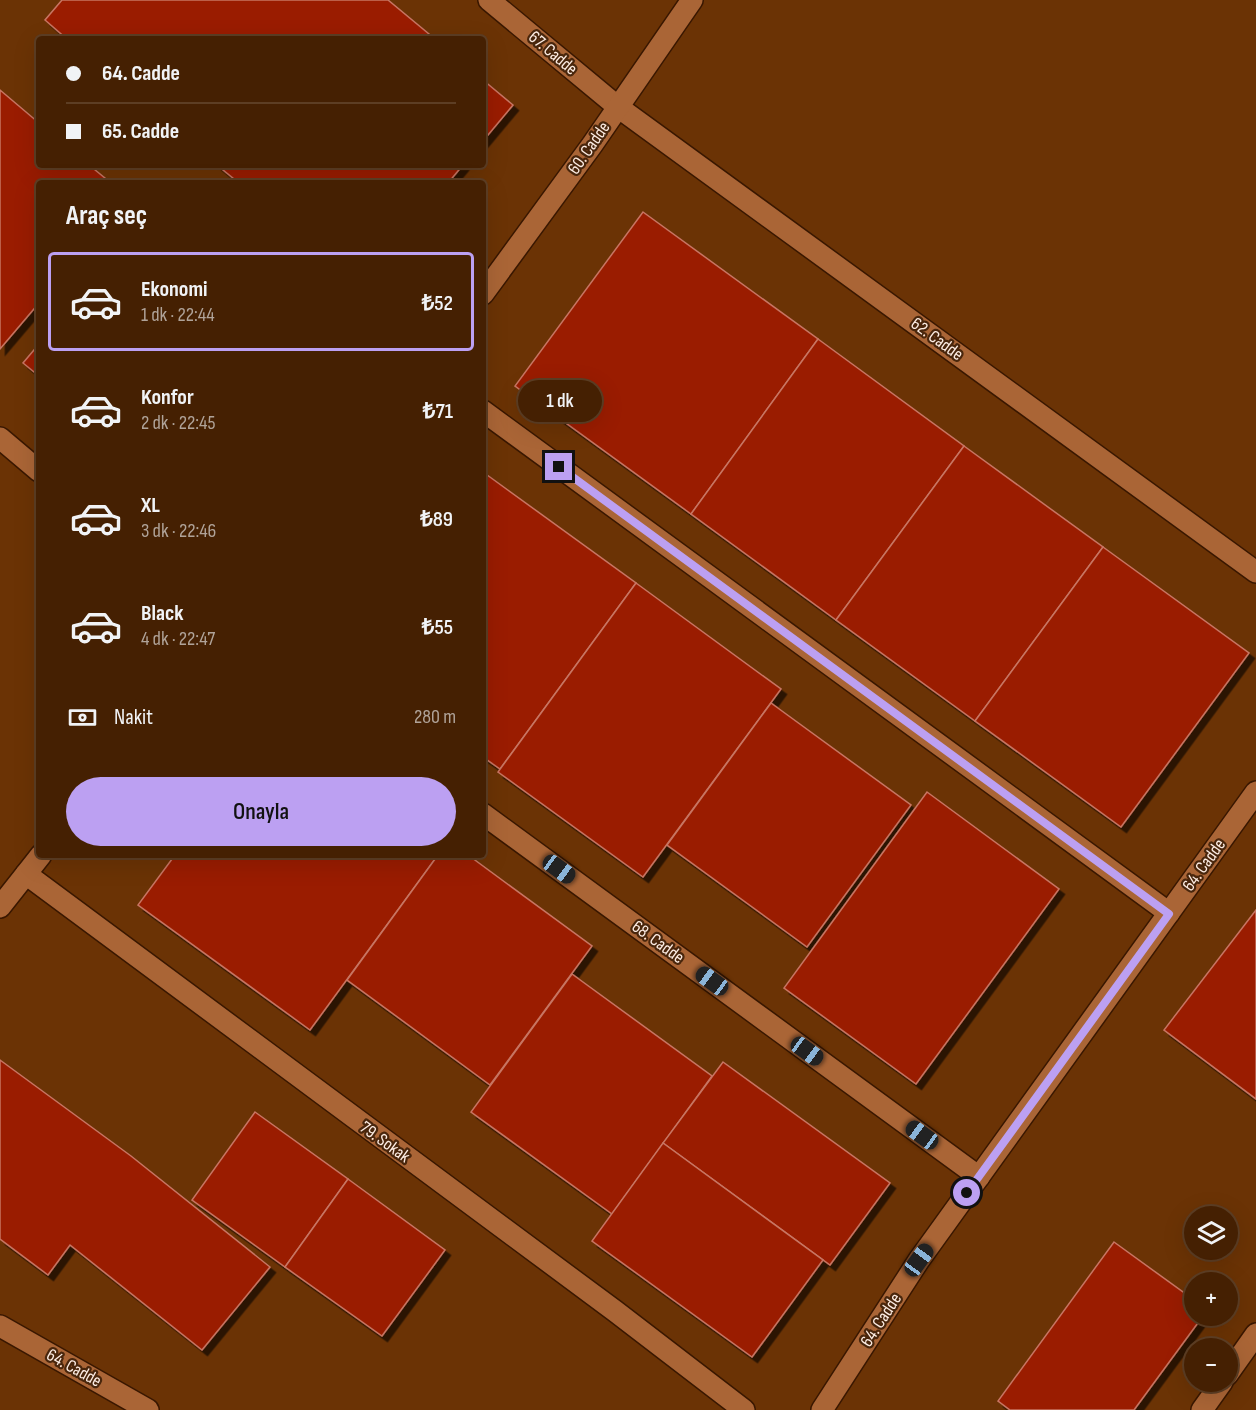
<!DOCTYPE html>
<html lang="tr">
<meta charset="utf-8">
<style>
body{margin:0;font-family:"Sofia Sans Condensed",sans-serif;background:#4f2d11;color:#f1f3f6;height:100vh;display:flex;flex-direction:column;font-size:22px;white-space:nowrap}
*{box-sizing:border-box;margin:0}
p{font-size:20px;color:#b0a399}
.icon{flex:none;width:33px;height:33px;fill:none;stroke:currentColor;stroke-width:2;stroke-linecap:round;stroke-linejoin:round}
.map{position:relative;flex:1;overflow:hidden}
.panel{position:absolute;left:36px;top:180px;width:450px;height:678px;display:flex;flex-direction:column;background:#452002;border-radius:6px;box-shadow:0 6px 24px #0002,0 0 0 2px #5d3e24}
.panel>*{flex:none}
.top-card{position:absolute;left:36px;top:36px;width:450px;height:132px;border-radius:6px;box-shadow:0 6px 24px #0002,0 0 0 2px #5d3e24;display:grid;align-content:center;height:132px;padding:0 30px;background:#452002}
.controls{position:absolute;left:1184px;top:1206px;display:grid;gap:12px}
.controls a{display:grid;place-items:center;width:54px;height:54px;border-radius:50%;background:#452002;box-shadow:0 6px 24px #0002,0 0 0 2px #5d3e24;font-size:30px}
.end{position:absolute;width:27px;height:27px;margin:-14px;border:8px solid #bca0f2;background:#111;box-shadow:0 0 0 3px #111}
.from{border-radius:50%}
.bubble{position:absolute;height:42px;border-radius:21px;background:#452002;box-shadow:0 6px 24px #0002,0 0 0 2px #5d3e24;font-size:20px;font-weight:600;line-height:42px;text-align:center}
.car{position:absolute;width:18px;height:36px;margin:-18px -9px;border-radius:8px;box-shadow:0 0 4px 2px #0007;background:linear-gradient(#222 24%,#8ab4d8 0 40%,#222 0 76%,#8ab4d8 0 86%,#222 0)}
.top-card b{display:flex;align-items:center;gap:21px;height:57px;font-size:22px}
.top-card b+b{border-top:2px solid #5d3e24}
.top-card i{width:15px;height:15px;background:#f1f3f6}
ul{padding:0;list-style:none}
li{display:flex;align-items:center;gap:18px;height:99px;margin:0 12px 9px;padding:0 18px;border:3px solid transparent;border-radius:6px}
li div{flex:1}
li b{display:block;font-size:22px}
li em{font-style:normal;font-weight:600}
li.current{border-color:#bca0f2}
li>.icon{width:54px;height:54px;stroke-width:1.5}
h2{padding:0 30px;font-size:27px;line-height:72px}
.pay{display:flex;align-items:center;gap:15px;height:66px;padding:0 30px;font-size:22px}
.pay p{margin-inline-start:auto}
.button{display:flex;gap:12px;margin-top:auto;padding:12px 30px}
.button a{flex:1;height:69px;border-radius:36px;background:#bca0f2;color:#111;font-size:24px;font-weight:600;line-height:69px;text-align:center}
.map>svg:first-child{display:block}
.built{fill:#6b3305;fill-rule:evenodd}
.building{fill:#9a1f03;stroke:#c87563;stroke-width:1.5;filter:url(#shadow)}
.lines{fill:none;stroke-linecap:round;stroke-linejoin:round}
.minor-casing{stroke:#391700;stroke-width:24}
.minor{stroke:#aa6536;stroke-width:21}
.route{stroke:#bca0f2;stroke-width:8}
.labels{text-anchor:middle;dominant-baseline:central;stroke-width:4.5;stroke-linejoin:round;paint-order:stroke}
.street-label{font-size:18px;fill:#fdede4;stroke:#49260c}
</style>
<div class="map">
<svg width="1256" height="1410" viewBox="0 0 1256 1410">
<defs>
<filter id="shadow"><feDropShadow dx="5.5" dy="5.5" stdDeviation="0" flood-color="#0009"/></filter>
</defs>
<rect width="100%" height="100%" fill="#5c2b02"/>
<path class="built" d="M0 0H1256V1410H0ZM39 39H483V165H39ZM39 183H483V855H39ZM1194 1216H1227V1250H1194ZM1194 1282H1227V1316H1194ZM1194 1348H1227V1382H1194Z"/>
<g class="building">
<path d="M62 0H388L435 39H67L45 20Z"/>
<path d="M483 80 513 105 483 141Z"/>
<path d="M0 90 39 123V165H89L111 183H39V303L0 349Z"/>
<path d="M217 165H463L448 183H239Z"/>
<path d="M643 212 818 339 691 514 515 386Z"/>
<path d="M818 339 964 446 836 620 691 514Z"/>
<path d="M39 344V376L23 363Z"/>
<path d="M964 446 1103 547 975 721 836 620Z"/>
<path d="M483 472 636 583 500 769 483 757Z"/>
<path d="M1103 547 1249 653 1121 827 975 721Z"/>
<path d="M636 583 781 689 643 877 498 772Z"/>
<path d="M771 703 911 805 807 947 667 845Z"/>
<path d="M927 792 1059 889 916 1084 784 988Z"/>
<path d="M175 855H438L310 1030 138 905Z"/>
<path d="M438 855H468L592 946 490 1085 347 980Z"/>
<path d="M1256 910V1099L1164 1030Z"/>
<path d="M572 974 712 1076 612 1214 471 1112Z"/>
<path d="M0 1060 131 1156 270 1267 202 1350 70 1245 48 1275 0 1239Z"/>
<path d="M723 1062 890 1183 830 1265 663 1143Z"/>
<path d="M255 1112 348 1179 285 1267 192 1200Z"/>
<path d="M663 1143 823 1260 752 1357 592 1241Z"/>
<path d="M348 1179 445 1250 382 1336 285 1267Z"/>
<path d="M1114 1242 1194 1300V1316H1203L1134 1410H1010L998 1401Z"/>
</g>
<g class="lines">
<defs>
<g id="minor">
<path d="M489 0 618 107 1256 572"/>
<path d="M483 294 592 145 692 0"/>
<path d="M483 411 1169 913"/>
<path d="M0 438 39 471"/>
<path d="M483 814 979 1177"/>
<path d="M26 874 615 1311 744 1410"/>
<path d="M0 907 41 855"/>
<path d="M0 1326 148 1410"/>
<path d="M1227 1375 1256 1334"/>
<path d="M822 1410 919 1260 1256 792"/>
<path d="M1202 1410 1222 1382"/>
</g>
</defs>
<use href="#minor" class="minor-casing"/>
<use href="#minor" class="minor"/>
</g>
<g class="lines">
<path class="route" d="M559 467 1169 914 967 1193"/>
</g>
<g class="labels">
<g class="street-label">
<text transform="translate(553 53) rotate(40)">67. Cadde</text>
<text transform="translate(589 148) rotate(-55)">60. Cadde</text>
<text transform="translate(937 339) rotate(36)">62. Cadde</text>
<text transform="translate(1204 865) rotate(-54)">64. Cadde</text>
<text transform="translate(658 942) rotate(36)">68. Cadde</text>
<text transform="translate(385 1142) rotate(36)">79. Sokak</text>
<text transform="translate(881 1320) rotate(-57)">64. Cadde</text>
<text transform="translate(74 1368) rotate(29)">64. Cadde</text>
</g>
</g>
</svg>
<div class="controls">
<a><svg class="icon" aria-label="layers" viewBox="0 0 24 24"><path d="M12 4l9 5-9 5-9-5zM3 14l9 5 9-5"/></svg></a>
<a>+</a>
<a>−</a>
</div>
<i class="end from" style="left:967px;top:1193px"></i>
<i class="end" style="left:559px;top:467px"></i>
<div class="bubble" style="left:518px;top:380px;width:84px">1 dk</div>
<i class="car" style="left:559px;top:869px;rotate:126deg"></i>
<i class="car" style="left:712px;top:981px;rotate:306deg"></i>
<i class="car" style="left:807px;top:1051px;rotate:126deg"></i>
<i class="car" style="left:922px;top:1135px;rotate:306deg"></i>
<i class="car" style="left:919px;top:1260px;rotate:36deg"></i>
<div class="top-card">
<b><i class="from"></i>64. Cadde</b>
<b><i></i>65. Cadde</b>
</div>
<section class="panel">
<h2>Araç seç</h2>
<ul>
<li class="current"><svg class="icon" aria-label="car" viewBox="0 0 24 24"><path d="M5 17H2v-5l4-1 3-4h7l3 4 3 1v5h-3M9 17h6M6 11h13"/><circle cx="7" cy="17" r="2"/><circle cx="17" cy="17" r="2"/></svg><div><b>Ekonomi</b><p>1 dk · 22:44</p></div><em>₺52</em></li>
<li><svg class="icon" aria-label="car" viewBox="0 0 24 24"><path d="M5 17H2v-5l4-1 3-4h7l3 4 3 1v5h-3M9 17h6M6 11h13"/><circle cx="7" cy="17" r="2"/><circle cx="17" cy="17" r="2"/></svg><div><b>Konfor</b><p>2 dk · 22:45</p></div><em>₺71</em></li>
<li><svg class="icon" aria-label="car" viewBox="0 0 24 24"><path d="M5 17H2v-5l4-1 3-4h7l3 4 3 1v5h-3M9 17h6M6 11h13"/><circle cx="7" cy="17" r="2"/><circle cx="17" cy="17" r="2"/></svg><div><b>XL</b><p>3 dk · 22:46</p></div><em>₺89</em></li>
<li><svg class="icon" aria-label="car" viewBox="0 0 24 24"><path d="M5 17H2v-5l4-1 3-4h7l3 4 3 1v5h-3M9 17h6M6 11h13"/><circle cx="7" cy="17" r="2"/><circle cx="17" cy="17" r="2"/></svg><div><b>Black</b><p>4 dk · 22:47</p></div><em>₺55</em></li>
</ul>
<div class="pay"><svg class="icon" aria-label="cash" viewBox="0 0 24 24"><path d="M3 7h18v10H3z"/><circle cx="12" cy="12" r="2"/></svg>Nakit<p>280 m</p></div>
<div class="button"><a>Onayla</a></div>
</section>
</div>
